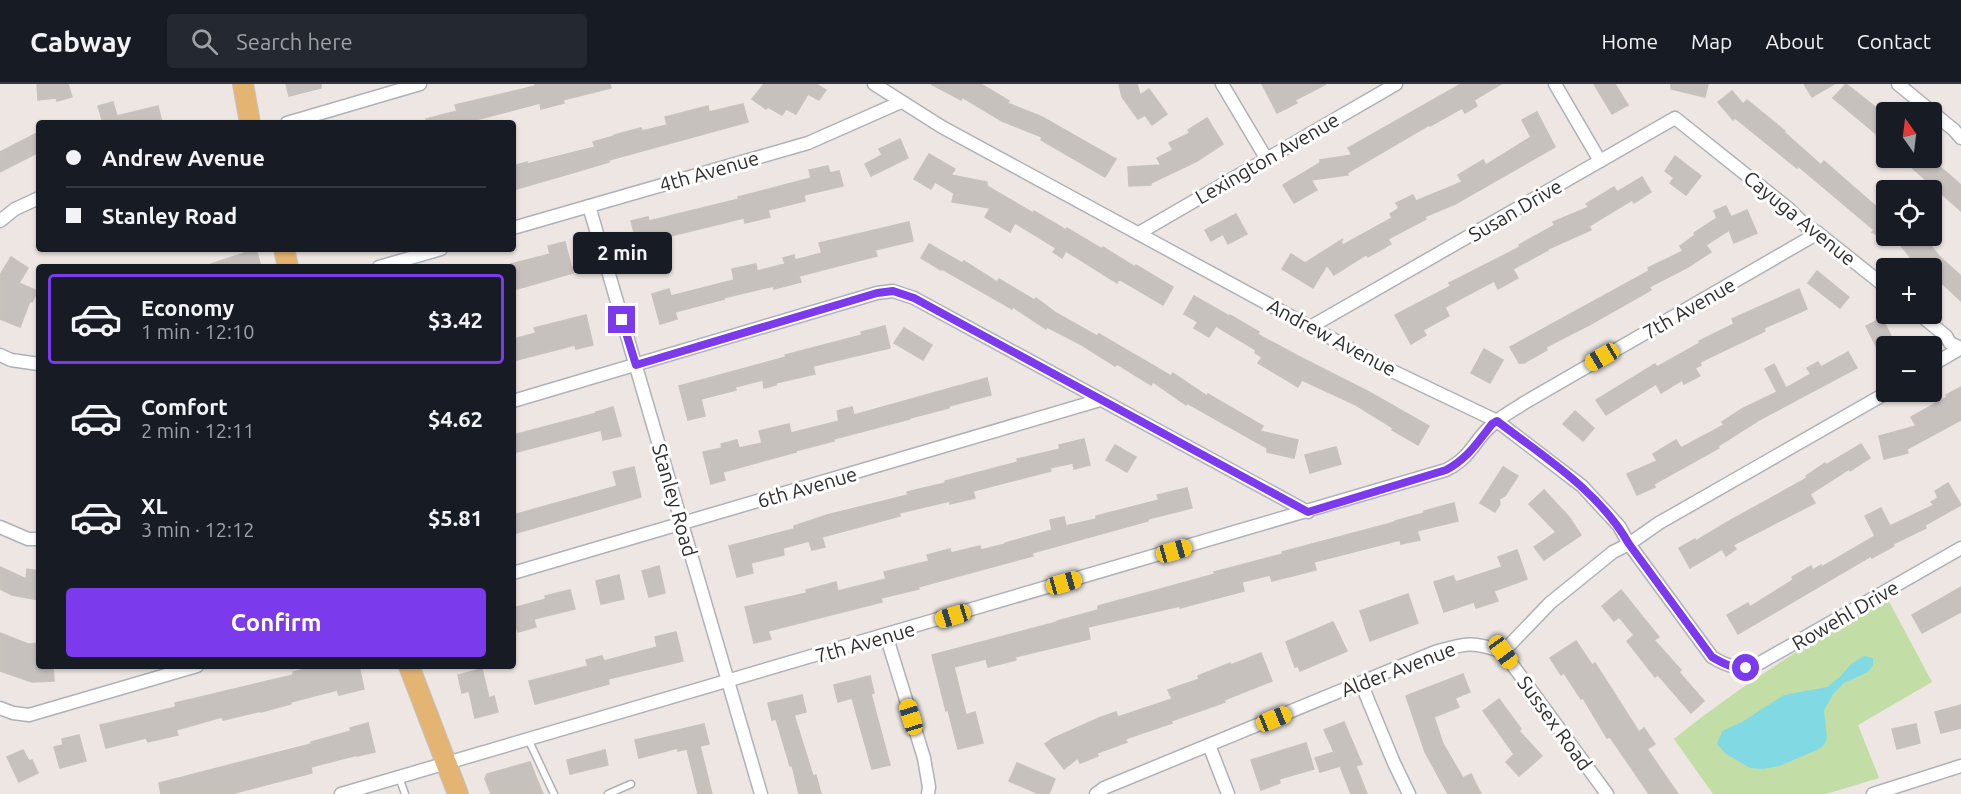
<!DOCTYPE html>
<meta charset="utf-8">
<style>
body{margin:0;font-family:Ubuntu,sans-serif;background:#242831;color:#f1f3f6;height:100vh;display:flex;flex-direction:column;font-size:22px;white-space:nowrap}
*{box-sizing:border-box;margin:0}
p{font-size:20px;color:#9ea1a6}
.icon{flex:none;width:33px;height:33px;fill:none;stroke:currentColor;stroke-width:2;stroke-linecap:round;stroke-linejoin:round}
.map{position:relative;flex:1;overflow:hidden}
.side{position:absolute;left:36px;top:180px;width:480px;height:405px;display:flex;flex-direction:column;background:#171b24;border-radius:6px;box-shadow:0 2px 4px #0004}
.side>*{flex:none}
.top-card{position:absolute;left:36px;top:36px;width:480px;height:132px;border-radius:6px;box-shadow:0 2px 4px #0004;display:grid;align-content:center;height:132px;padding:0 30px;background:#171b24}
.needle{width:39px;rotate:346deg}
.tools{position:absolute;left:1876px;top:18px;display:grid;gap:12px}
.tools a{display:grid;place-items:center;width:66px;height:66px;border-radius:6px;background:#171b24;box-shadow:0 2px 4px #0004;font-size:30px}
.end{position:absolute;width:27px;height:27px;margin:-14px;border:8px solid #7c3aed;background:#fff;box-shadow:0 0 0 3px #fff}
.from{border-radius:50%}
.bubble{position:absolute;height:42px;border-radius:6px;background:#171b24;box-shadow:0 2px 4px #0004;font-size:20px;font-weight:700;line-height:42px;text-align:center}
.car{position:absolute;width:18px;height:36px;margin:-18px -9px;border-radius:8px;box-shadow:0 0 4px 2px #0007;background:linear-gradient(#f5c518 24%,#345 0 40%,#f5c518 0 76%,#345 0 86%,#f5c518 0)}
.top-card b{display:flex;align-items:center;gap:21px;height:57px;font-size:22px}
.top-card b+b{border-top:2px solid #363941}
.top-card i{width:15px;height:15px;background:#f1f3f6}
ul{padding:10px 0 0;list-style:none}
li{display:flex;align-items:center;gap:18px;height:90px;margin:0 12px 9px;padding:0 18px;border:3px solid transparent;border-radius:6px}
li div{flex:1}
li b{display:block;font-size:22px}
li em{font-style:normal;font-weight:700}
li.on{border-color:#7c3aed}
li>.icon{width:54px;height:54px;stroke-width:1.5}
.primary-button{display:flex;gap:12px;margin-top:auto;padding:12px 30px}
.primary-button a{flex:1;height:69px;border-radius:6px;background:#7c3aed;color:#fff;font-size:24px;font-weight:700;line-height:69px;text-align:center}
header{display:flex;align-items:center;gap:36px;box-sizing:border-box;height:84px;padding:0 30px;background:#171b24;border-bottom:2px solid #363941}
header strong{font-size:28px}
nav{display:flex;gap:33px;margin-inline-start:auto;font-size:21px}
.search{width:420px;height:54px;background:#242831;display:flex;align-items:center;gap:15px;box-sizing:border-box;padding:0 21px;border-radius:6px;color:#9ea1a6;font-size:22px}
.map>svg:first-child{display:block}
.green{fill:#c2dda5}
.water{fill:#81dae3}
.building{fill:#c6c1bd;stroke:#c9c2bb;stroke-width:1.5}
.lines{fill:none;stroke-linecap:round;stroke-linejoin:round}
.lane-casing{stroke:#aeb2b8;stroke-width:9}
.street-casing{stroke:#aeb2b8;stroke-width:15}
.primary-casing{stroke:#c4c4c4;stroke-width:22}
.lane{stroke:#fff;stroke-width:6}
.street{stroke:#fff;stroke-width:12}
.primary{stroke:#e3b472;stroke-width:20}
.route{stroke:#7c3aed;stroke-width:8}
.labels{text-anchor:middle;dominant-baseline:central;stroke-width:6;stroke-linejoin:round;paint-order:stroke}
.street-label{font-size:20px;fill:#2e2e2e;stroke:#fff}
</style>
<header>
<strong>Cabway</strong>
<div class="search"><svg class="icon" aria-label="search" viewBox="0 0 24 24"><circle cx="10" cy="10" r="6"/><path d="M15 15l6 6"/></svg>Search here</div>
<nav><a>Home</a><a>Map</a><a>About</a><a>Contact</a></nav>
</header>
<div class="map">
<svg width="1961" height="710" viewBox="0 0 1961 710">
<rect width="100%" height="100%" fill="#ede6e2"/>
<path class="green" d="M1886 512 1932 598 1858 641 1879 694 1826 710H1713L1674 655C1740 601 1813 557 1886 512Z"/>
<path class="water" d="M1864 572 1873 574V581L1868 588 1844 599 1833 610 1824 626 1827 655 1823 662 1817 666 1779 682 1763 685 1750 684 1726 670 1717 660 1722 647 1742 638 1784 611 1827 603 1841 592 1851 580Z"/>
<g class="building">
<path d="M37 0H68L72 13 57 17 56 14 38 16Z"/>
<path d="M286 0H321V4L289 12Z"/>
<path d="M535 0H610L611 4 563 16 564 19 541 25 540 19 464 39H426V35L457 27 455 21 535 2Z"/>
<path d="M764 0H816L826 6 819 16 808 10 796 30 786 25 782 31 768 23 766 25 752 15Z"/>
<path d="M931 0H981L1009 17 1007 19 1042 33 1116 75 1105 93 1041 56 1042 53 1002 37 962 13 961 16Z"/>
<path d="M1119 0H1137L1140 11 1149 5 1167 30 1152 41 1145 31 1138 35 1122 13Z"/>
<path d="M1262 0H1326L1295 16 1297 19 1277 29Z"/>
<path d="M1461 0H1501L1474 16 1477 22 1465 29 1462 24 1430 42 1429 41 1347 89 1348 91 1311 96 1317 106 1294 119 1283 101 1320 79V76L1352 71 1348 64Z"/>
<path d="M1594 0H1615L1628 21 1612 30Z"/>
<path d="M1671 0H1708L1705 13 1671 5Z"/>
<path d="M1804 0H1834L1812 13Z"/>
<path d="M1846 0 1887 32V59L1833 14Z"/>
<path d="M1732 7 1743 20 1747 16 1785 47 1784 48 1821 81 1824 77 1887 132V157L1872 148 1874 146 1798 82 1797 84 1735 34 1733 36 1718 18Z"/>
<path d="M113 18 117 32 158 22 162 39H103L98 22Z"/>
<path d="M743 20 748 38 609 76V78L572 89 513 106V82L527 78V80L595 63 593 58 614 52V51L641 44 642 47 667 41 665 33 708 22 709 28Z"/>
<path d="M1537 28 1555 63 1455 120 1424 133 1426 135 1388 155 1391 160 1368 173 1367 170 1334 191 1327 181 1313 204 1282 185 1291 170 1305 179 1343 155 1341 158 1343 161 1392 134 1390 130 1399 124 1396 119 1413 111 1416 117 1462 98 1458 91 1483 76 1486 81 1531 53 1522 36Z"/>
<path d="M1207 34 1223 60 1197 77 1151 99V101L1129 102 1128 83 1161 81 1157 74 1173 66 1169 59 1190 49 1188 46Z"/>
<path d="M39 48V68L0 88V68Z"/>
<path d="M900 55 908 74 871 92 865 80 882 71 879 65Z"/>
<path d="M929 70 955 85 951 91 987 98V102L1033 129 1034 127 1066 146 1067 144 1102 165 1103 163 1135 183 1136 181 1173 203 1163 221 1119 195 1117 199 1066 167 1062 174 1053 168 1056 164 1015 139 1010 148 985 133 990 124 952 118 954 109 935 98 931 105 914 95Z"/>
<path d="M1675 72 1701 92 1686 111 1670 99 1674 94 1665 87Z"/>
<path d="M1901 74H1930L1961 101V127Z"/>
<path d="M828 82 830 89 839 87 843 102 804 111 805 117 768 126 770 133 745 139 744 134 654 156 657 170 641 175 631 137 648 133 649 137 739 115 738 113 811 94 809 86Z"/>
<path d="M1642 93 1651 108 1634 119 1632 116 1589 142 1591 146 1548 165V166L1513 185 1518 194 1498 205 1494 197 1445 223 1449 232 1423 246 1426 251 1411 260 1395 231 1451 202 1449 199 1520 163 1519 161 1555 141 1553 138 1589 123 1586 120 1614 103 1617 108Z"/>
<path d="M1726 122 1731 133 1747 126 1757 149 1734 159 1729 146 1706 161 1711 168 1688 183 1649 203 1651 206 1589 241 1546 263 1547 266 1524 279H1519L1510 263 1649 187 1648 184 1683 167 1680 162 1695 151 1694 149 1717 134 1714 127Z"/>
<path d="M1236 130 1247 150 1228 160 1223 150 1211 157 1205 146Z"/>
<path d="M909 138 913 157 875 166 877 172 799 192 801 198 774 205V202L723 214 724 215 675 228 677 235 660 240 652 210 669 205 671 212 734 196 732 185 756 180 757 187 785 180 783 174 794 171 795 176 822 169 819 159Z"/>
<path d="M1893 152H1923L1939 172 1961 192V217L1932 190V184H1919Z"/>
<path d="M565 158 573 189 517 205 511 180 550 170 548 162Z"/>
<path d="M929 160 962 179 964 177 997 198 999 195 1034 216 1036 214 1056 229 1097 252 1099 250 1171 292 1173 289 1207 312 1208 310 1263 342 1260 347 1298 356 1294 374 1267 368V364L1187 319 1186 321 1153 298 1151 301 1117 280 1115 282 1082 261 1047 243 1046 245 1013 223 1012 225 942 185 941 186 921 174Z"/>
<path d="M256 165 261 183H212L211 180Z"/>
<path d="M11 173 28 184 19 199 37 207 32 218 30 217 20 243 0 235V191Z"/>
<path d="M1817 187 1849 213 1840 224 1808 199Z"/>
<path d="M1799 205 1807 225 1764 244 1765 247 1700 278 1701 281 1695 284 1700 292 1684 300 1682 296 1661 309 1656 300 1606 331 1596 316 1655 280 1657 283 1700 259 1699 257 1734 240 1732 235Z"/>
<path d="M1194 212 1229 232 1230 231 1259 248 1257 250 1298 272 1369 308 1429 342 1418 361 1392 346 1393 344 1356 321 1302 296 1298 303 1258 279 1262 273 1255 269 1256 266 1216 242 1209 253 1194 244 1198 238 1184 230Z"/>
<path d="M586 231 593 261 576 265 575 261 513 277V255L536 249 534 244Z"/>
<path d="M1882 234 1896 262H1887V284L1866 242Z"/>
<path d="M885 242 890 264 813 282 815 290 776 299V301L764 304 763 296 735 303 736 306 701 315 705 332 688 336 679 302 786 273 785 271 862 251 861 248Z"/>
<path d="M904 244 932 261 923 276 894 259Z"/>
<path d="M1484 265 1503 276 1490 299 1471 289Z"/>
<path d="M1848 268 1857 284 1759 336 1718 362 1719 364 1654 400 1655 403 1637 411 1627 390 1657 377 1653 370 1676 356 1681 364 1724 341 1722 338 1742 325 1777 308 1765 285 1774 280 1786 304 1811 290 1807 284 1818 278 1821 283Z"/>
<path d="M987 294 991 311 949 322V324L910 334V335L834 355V357L795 367 796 368 723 388 725 396 711 400 703 368 722 364 721 360 737 356 739 364 762 359 759 347 789 340 791 349 839 337 837 327 852 323 854 331Z"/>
<path d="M1961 303V336L1907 365 1908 369 1884 375 1879 352 1916 342 1911 333 1947 313 1946 311Z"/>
<path d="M613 323 621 352 603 356 601 346 513 369V351L597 329 596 328Z"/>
<path d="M1575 327 1594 344 1583 357 1563 340Z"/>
<path d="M1084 355 1090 381 1074 385 1073 379 1050 384 1051 387 973 407 975 414 950 420V417L899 429 900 432 822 453 825 463 812 466 809 457 783 464 784 471 751 479 753 489 737 493 729 462 794 445V442L827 431 908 411 907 408 945 399V397L1018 378 1017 375 1060 365 1059 361Z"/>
<path d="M1861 360 1870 374 1850 387 1849 385 1810 410 1815 419 1733 461 1736 465 1726 472 1722 465 1690 484 1679 464 1695 455 1696 457 1731 436 1773 413 1807 394 1806 392 1825 379 1826 381Z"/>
<path d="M1115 361 1136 373 1127 388 1106 376Z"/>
<path d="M1336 363 1341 380 1310 389 1305 371Z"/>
<path d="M634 383 641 413 513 450V431L617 402 613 388Z"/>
<path d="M1503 383 1518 392 1505 412 1499 415 1500 420 1495 428 1480 419Z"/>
<path d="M1948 399 1961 421 1925 441 1926 444 1893 460 1894 462 1872 474 1871 472 1738 550 1727 531 1748 519 1750 523 1793 496 1792 493 1811 482 1813 486 1821 481 1822 483 1875 452 1865 432 1881 424 1890 442 1934 421 1931 418 1938 414 1935 407Z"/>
<path d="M1187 404 1192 424 1148 435V437L1032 469 1033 472 918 503 919 505 881 514 882 518 768 547 771 555 754 559 745 523 807 509 806 506 836 498 838 507 886 495 884 488 929 477 927 471 950 465 951 469 980 462 981 466 1005 460V459L1052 446 1050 436 1064 433 1066 442 1096 435V432L1159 416 1157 411Z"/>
<path d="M1544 406 1569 433 1581 451 1544 476 1534 463 1556 448 1529 420Z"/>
<path d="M1454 419 1458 437 1417 447 1420 456 1401 460 1400 456 1314 478 1316 486 1272 497 1270 491 1242 498 1244 507 1180 524V522L1088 543 1090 555 1015 573 1016 576 988 583 986 575 954 583 966 631 975 628 983 659 958 665 948 626 946 627 932 571 1057 538V537L1098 526V522L1215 490 1214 488 1283 470 1282 468 1395 438V437L1424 429V427Z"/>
<path d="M1517 466 1527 495 1494 507 1498 517 1476 524 1474 518 1444 528 1434 498 1453 492 1456 498 1502 483 1498 473Z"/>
<path d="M659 482 665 509 649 513 642 487Z"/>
<path d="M0 483 26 495 27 485 39 487V516L12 511 0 505Z"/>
<path d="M619 491 624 515 601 520 596 497Z"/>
<path d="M1961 503V528L1922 549 1912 531Z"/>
<path d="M570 506 575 525 534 535 536 543 518 548 513 532V524L546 515 545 512Z"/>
<path d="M1621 506 1659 553 1654 556 1681 586 1679 588 1704 617 1691 629 1658 591 1655 593 1627 557 1634 551 1619 533 1614 537 1602 522Z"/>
<path d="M1408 510 1418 539 1370 557 1360 527Z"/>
<path d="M1333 538 1347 567 1300 587 1298 582 1295 583 1286 558Z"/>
<path d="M676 548 683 577 608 595 609 600 535 620 529 597 588 582 586 576 602 572 604 577 657 563 655 553Z"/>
<path d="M0 549 28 560 39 559V582H53L54 597 32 598 0 587Z"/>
<path d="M1576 557 1592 581 1595 579 1639 648 1644 644 1655 660 1647 665 1678 710H1649L1610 653 1607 654 1583 614 1581 615 1564 589 1561 591 1550 574Z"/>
<path d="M1261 569 1272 597 1224 616 1225 618 1214 622 1171 637 1172 639 1125 655 1127 658 1097 669 1098 672 1080 679 1078 674 1064 685 1045 660 1052 655 1099 634 1116 628 1118 633 1172 615 1168 606 1199 595 1198 592 1230 579 1231 581Z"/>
<path d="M318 582H359L364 605 339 611 337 606 291 618V620L261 628V627L223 636 222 633 176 646 178 651 148 658 146 654 106 664 100 641 176 623 175 619 293 591V588Z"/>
<path d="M482 585 489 614 494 612 498 628 475 634 469 607 462 609 458 591Z"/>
<path d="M1463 590 1470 608 1455 614 1459 623 1434 633 1443 660 1463 694 1471 690 1481 710H1448L1425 668 1406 612Z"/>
<path d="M870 592 874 609 871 610 890 681 872 685 852 614 838 618 834 601Z"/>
<path d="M802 611 806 628 794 631 813 692 816 691 821 710H799L792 681 790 682 776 635 772 636 768 619Z"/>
<path d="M1499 615 1521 645 1519 647 1542 672 1519 692 1506 678 1514 670 1483 627Z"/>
<path d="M1961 621V644L1941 649 1935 628Z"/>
<path d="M1344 638 1362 680 1356 682 1367 710H1351L1340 682 1320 688 1315 674 1334 668 1324 646Z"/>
<path d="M368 639 375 668 357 672V671L311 683 312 689 231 710H161L159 699 311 660V658L351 647 350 644Z"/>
<path d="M704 640 709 660 700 662 712 710H698L687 665 678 667V664L639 674 635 656Z"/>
<path d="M1916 640 1920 659 1897 665 1892 645Z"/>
<path d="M79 651 86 677 60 684 54 663 63 661 62 655Z"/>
<path d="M1306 659 1314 685 1279 695 1280 699 1261 706 1251 676Z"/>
<path d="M23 666 29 677 32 676 38 689 19 698 7 673Z"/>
<path d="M605 666 608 681 570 690 567 676Z"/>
<path d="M530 678 543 710H491L485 695 487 690Z"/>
<path d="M1017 679 1055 695 1049 710H1039L1009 697Z"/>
</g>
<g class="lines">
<defs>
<g id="lane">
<path d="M528 655 554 710"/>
<path d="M399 693 405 710"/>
<path d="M608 710 631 700"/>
</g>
<g id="street">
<path d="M874 0 942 43 1386 284 1497 337 1582 402 1619 442 1629 460 1712 573C1728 583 1739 586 1758 580L1961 464"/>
<path d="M1222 0 1266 74"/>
<path d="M1555 0 1600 77"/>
<path d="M1898 0 1954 46 1961 54"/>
<path d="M287 39 420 0"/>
<path d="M589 122 761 710"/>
<path d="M0 137 15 125 39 114"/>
<path d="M513 144 808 59 901 18"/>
<path d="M1139 149 1396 0"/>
<path d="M379 183 441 165"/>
<path d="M1919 230 1946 252 1950 259 1961 264"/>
<path d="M1312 242 1675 34 1789 125 1806 142 1818 149 1887 204"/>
<path d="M0 271 11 276 39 280"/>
<path d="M1932 281 1961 264"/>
<path d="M513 317 877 209 893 207 914 214 1308 428"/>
<path d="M0 443 28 455H39"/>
<path d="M513 489 1100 316"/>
<path d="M886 551 924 674 929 703 928 710"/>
<path d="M1503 568 1607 710"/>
<path d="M1361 599 1394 679 1409 710"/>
<path d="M0 624 13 629 29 631 197 582"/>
<path d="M1209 661 1228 710"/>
<path d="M341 710 1446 386C1473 372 1473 357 1493 340 1502 332 1514 326 1524 319L1818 149"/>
<path d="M1096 710 1104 704 1435 568C1466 559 1473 557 1503 568L1550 519 1613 468 1629 460 1659 439 1888 308"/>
<path d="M1873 710 1961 682"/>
</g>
<g id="primary">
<path d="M243 0 250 39"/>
<path d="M284 165 288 183"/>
<path d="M409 582 458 710"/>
</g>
</defs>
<use href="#lane" class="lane-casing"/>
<use href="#street" class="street-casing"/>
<use href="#primary" class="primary-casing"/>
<use href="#lane" class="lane"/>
<use href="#street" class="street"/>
<use href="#primary" class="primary"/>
</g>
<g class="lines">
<path class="route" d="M622 236 636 281 877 209 893 207 914 214 1308 428 1446 386C1467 375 1478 358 1492 340L1497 337C1544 373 1599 407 1629 460L1712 573C1724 580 1732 584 1746 584"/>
</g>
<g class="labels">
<g class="street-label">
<text transform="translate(1267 74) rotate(-30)">Lexington Avenue</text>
<text transform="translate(709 87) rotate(-16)">4th Avenue</text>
<text transform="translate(1515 126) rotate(-30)">Susan Drive</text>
<text transform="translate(1800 134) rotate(39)">Cayuga Avenue</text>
<text transform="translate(1689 224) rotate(-30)">7th Avenue</text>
<text transform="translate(1332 253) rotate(28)">Andrew Avenue</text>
<text transform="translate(807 403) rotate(-16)">6th Avenue</text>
<text transform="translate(675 416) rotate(74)">Stanley Road</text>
<text transform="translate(1845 531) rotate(-30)">Rowehl Drive</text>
<text transform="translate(865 558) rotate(-16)">7th Avenue</text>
<text transform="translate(1398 585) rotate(-21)">Alder Avenue</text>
<text transform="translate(1555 639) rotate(54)">Sussex Road</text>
</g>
</g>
</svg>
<div class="tools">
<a><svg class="needle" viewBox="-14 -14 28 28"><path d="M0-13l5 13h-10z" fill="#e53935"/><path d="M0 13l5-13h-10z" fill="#9ea1a6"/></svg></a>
<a><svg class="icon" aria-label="locate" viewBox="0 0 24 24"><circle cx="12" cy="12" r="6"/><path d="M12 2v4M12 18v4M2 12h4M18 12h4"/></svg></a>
<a>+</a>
<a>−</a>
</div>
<i class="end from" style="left:1746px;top:584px"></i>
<i class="end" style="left:622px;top:236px"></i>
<div class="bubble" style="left:573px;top:148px;width:99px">2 min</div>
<i class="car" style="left:1602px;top:273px;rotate:240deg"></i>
<i class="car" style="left:1174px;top:467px;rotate:74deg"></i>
<i class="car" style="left:1064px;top:499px;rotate:74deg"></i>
<i class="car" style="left:953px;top:532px;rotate:253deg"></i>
<i class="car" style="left:1503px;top:568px;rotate:144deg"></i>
<i class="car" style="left:911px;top:633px;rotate:343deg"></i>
<i class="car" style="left:1274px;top:635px;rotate:68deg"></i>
<div class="top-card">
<b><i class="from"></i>Andrew Avenue</b>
<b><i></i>Stanley Road</b>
</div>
<section class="side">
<ul>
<li class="on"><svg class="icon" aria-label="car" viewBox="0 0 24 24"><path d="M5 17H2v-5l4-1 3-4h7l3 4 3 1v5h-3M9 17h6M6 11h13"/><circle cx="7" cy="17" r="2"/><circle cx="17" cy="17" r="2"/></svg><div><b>Economy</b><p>1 min · 12:10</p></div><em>$3.42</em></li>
<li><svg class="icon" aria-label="car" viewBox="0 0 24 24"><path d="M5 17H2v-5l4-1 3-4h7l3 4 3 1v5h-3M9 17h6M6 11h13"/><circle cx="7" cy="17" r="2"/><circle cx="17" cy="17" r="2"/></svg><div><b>Comfort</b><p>2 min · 12:11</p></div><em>$4.62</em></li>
<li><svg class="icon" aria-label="car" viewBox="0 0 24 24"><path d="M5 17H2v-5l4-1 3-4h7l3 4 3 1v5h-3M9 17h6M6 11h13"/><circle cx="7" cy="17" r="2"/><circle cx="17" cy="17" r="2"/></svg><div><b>XL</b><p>3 min · 12:12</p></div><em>$5.81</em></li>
</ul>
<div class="primary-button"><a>Confirm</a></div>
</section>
</div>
